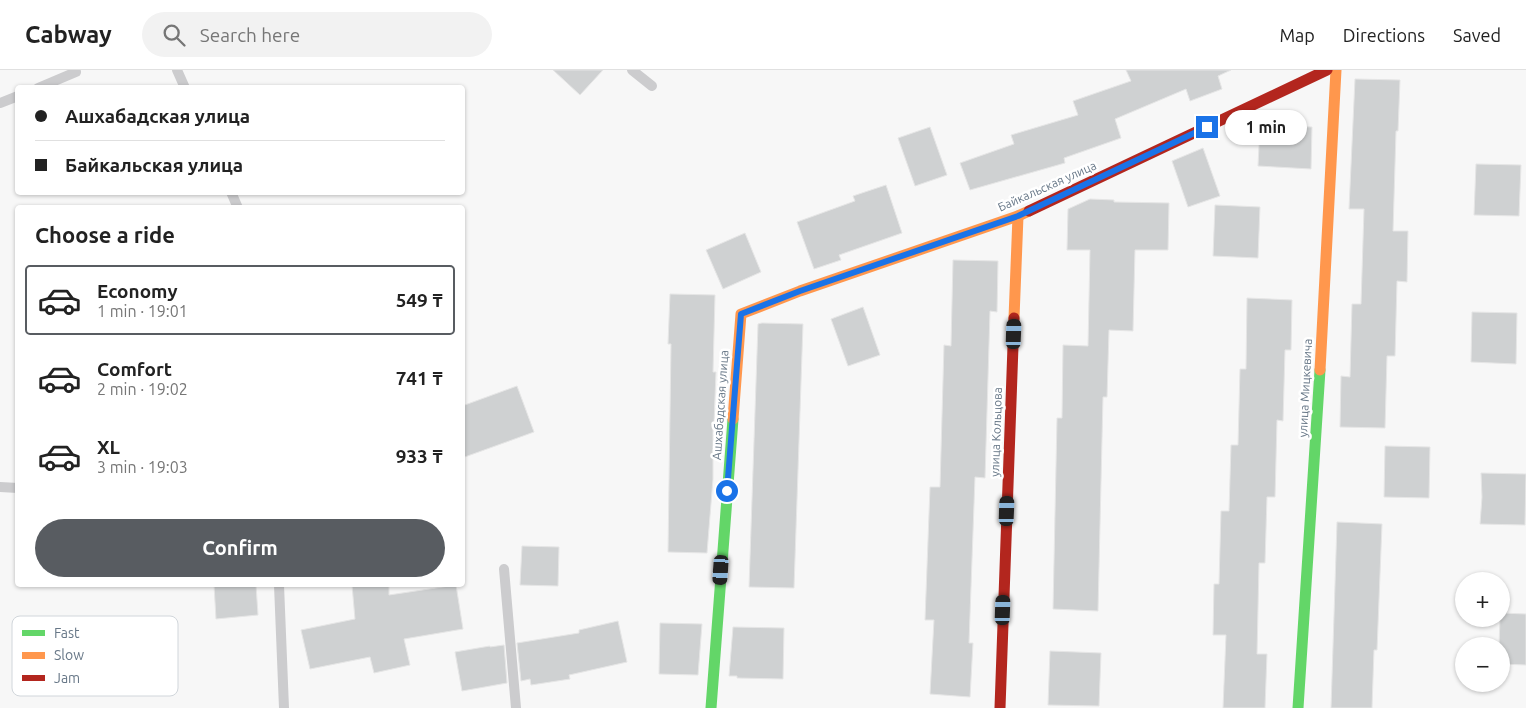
<!DOCTYPE html>
<meta charset="utf-8">
<style>
body{margin:0;font-family:Ubuntu,sans-serif;background:#f2f2f2;color:#222;height:100vh;display:flex;flex-direction:column;font-size:19px;white-space:nowrap}
*{box-sizing:border-box;margin:0}
p{font-size:16px;color:#767676}
.icon{flex:none;width:28px;height:28px;fill:none;stroke:currentColor;stroke-width:2;stroke-linecap:round;stroke-linejoin:round}
.map{position:relative;flex:1;overflow:hidden}
.drawer{position:absolute;left:15px;top:135px;width:450px;height:382px;display:flex;flex-direction:column;background:#fff;border-radius:5px;box-shadow:0 1px 4px #0004}
.drawer>*{flex:none}
.guide{position:absolute;left:15px;top:15px;width:450px;height:110px;border-radius:5px;box-shadow:0 1px 4px #0004;display:grid;align-content:center;height:110px;padding:0 20px;background:#fff}
.controls{position:absolute;left:1455px;top:502px;display:grid;gap:10px}
.controls a{display:grid;place-items:center;width:55px;height:55px;border-radius:50%;background:#fff;box-shadow:0 1px 4px #0004;font-size:25px}
.end{position:absolute;width:22px;height:22px;margin:-11px;border:6px solid #1a73e8;background:#fff;box-shadow:0 0 0 2px #fff}
.from{border-radius:50%}
.bubble{position:absolute;height:35px;border-radius:18px;background:#fff;box-shadow:0 1px 4px #0004;font-size:16px;font-weight:700;line-height:35px;text-align:center}
.car{position:absolute;width:15px;height:30px;margin:-15px -8px;border-radius:6px;box-shadow:0 0 4px 1px #0007;background:linear-gradient(#222 24%,#8ab4d8 0 40%,#222 0 76%,#8ab4d8 0 86%,#222 0)}
.guide b{display:flex;align-items:center;gap:18px;height:48px;font-size:19px}
.guide b+b{border-top:1px solid #e0e0e0}
.guide i{width:12px;height:12px;background:#222}
ul{padding:0;list-style:none}
li{display:flex;align-items:center;gap:15px;height:70px;margin:0 10px 8px;padding:0 10px;border:2px solid transparent;border-radius:5px}
li div{flex:1}
li b{display:block;font-size:19px}
li em{font-style:normal;font-weight:700}
li.current{border-color:#585c61}
li>.icon{width:45px;height:45px;stroke-width:1.5}
h2{padding:0 20px;font-size:22px;line-height:60px}
.primary-button{display:flex;gap:10px;margin-top:auto;padding:10px 20px}
.primary-button a{flex:1;height:58px;border-radius:30px;background:#585c61;color:#fff;font-size:20px;font-weight:700;line-height:58px;text-align:center}
header{display:flex;align-items:center;gap:30px;box-sizing:border-box;height:70px;padding:0 25px;background:#fff;border-bottom:1px solid #e0e0e0}
header strong{font-size:24px}
nav{display:flex;gap:28px;margin-inline-start:auto;font-size:18px}
.search{width:350px;height:45px;background:#f2f2f2;display:flex;align-items:center;gap:12px;box-sizing:border-box;padding:0 18px;border-radius:28px;color:#767676;font-size:19px}
.map>svg:first-child{display:block}
.building{fill:#cfd1d2;stroke:#e6e6e6}
.lines{fill:none;stroke-linecap:round;stroke-linejoin:round}
.lane{stroke:#ccccce;stroke-width:10}
.fast{stroke:#63d668;stroke-width:11}
.slow{stroke:#ff974d;stroke-width:11}
.jam{stroke:#b3261e;stroke-width:11}
.route{stroke:#1a73e8;stroke-width:6}
.labels{text-anchor:middle;dominant-baseline:central;stroke-width:5;stroke-linejoin:round;paint-order:stroke}
.street-label{font-size:12px;fill:#677787;stroke:#fff}
.key{fill:#fff;stroke:#d1d6db;stroke-width:1}
.key-label{font-size:14px;fill:#677787}
</style>
<header>
<strong>Cabway</strong>
<div class="search"><svg class="icon" aria-label="search" viewBox="0 0 24 24"><circle cx="10" cy="10" r="6"/><path d="M15 15l6 6"/></svg>Search here</div>
<nav><a>Map</a><a>Directions</a><a>Saved</a></nav>
</header>
<div class="map">
<svg width="1526" height="638" viewBox="0 0 1526 638">
<rect width="100%" height="100%" fill="#f7f7f7"/>
<g class="building">
<path d="M553 0H603L580 25Z"/>
<path d="M1126 0H1231L1218 6 1222 19 1190 31 1186 19 1115 49 1121 68 1064 88 1065 93 970 120 960 93 1014 74 1011 65 1078 45 1073 31 1131 11Z"/>
<path d="M1355 9 1400 10 1398 61H1396L1393 161H1408L1407 212 1397 211 1395 286H1387L1385 358 1340 357 1341 306 1350 307 1352 234H1361L1364 139H1349Z"/>
<path d="M1260 55 1312 57 1311 99 1258 96Z"/>
<path d="M930 57 947 105 915 116 898 68Z"/>
<path d="M1203 78 1220 126 1188 137 1172 91Z"/>
<path d="M1476 94 1521 95 1519 146 1474 145Z"/>
<path d="M886 115 902 163 839 185 841 190 814 199 797 152 855 131 853 126Z"/>
<path d="M1090 129 1114 130V132L1169 133 1168 180H1135L1133 261 1109 260 1107 327H1103L1098 541 1053 539 1057 348H1062L1063 275 1088 276 1090 180H1067L1068 139Z"/>
<path d="M1215 135 1260 137 1258 188 1213 186Z"/>
<path d="M745 163 761 202 723 219 706 180Z"/>
<path d="M953 190 998 191 997 242 990 241 985 408 975 407 969 573H973L970 627 930 624 934 550H925L930 417H940L944 275 951 276Z"/>
<path d="M670 224 715 225 713 302H716L714 353H713V409L707 483 668 482 671 274H668Z"/>
<path d="M1247 228 1292 230 1291 280H1285L1283 351 1277 350 1275 427H1267L1265 493H1259L1257 584H1267L1265 638H1223L1226 565H1213L1214 514H1219L1221 441H1229L1231 375H1238L1240 299H1246Z"/>
<path d="M863 237 880 285 848 296 831 249Z"/>
<path d="M1472 242 1517 243 1516 294 1471 292Z"/>
<path d="M762 253 803 254 794 518 749 517 758 254Z"/>
<path d="M517 316 534 362 462 388V336Z"/>
<path d="M1385 376 1430 377 1429 428 1384 427Z"/>
<path d="M1481 403 1526 404 1525 455 1480 454 1482 427Z"/>
<path d="M1337 452 1382 454 1377 580H1374L1372 638H1331Z"/>
<path d="M522 476 559 477 558 516 520 515Z"/>
<path d="M214 515H256L258 545 216 549Z"/>
<path d="M352 515H389V525L456 515 463 559 404 569 410 595 374 603 370 587 310 599 301 560 355 549Z"/>
<path d="M1501 543 1526 544V595L1501 594V576H1499L1500 549H1501Z"/>
<path d="M618 551 627 592 569 605 570 609 531 615 530 609 521 611 517 573 579 563V560Z"/>
<path d="M660 553 702 554 698 605 659 604Z"/>
<path d="M733 557 784 558 783 609 737 608V606H729Z"/>
<path d="M504 575 507 613 462 621 455 582 490 576V577Z"/>
<path d="M1050 581 1101 583 1099 636 1048 635Z"/>
</g>
<g class="lines">
<g class="lane">
<path d="M177 0 185 18"/>
<path d="M632 0 652 16"/>
<path d="M38 18 76 2"/>
<path d="M0 33 18 26"/>
<path d="M231 122 238 138"/>
<path d="M0 417 18 418"/>
<path d="M504 499 516 638"/>
<path d="M279 515 284 638"/>
</g>
<g class="fast">
<path d="M711 638 733 349"/>
<path d="M1298 638 1320 300"/>
</g>
<g class="slow">
<path d="M1014 248 1018 146"/>
<path d="M1320 300 1336 0"/>
<path d="M733 349 741 244 800 221 1018 146 1029 141"/>
</g>
<g class="jam">
<path d="M1029 141 1327 0"/>
<path d="M1000 638 1014 248"/>
</g>
</g>
<g class="lines">
<path class="route" d="M727 421 741 244 800 221 1018 146 1207 57"/>
</g>
<g class="labels">
<g class="street-label">
<text transform="translate(1047 116) rotate(-24)">Байкальская улица</text>
<text transform="translate(1305 318) rotate(-87)">улица Мицкевича</text>
<text transform="translate(720 335) rotate(-86)">Ашхабадская улица</text>
<text transform="translate(996 362) rotate(-88)">улица Кольцова</text>
</g>
</g>
<rect x="12" y="546" width="166" height="80" rx="8" class="key"/>
<rect x="22" y="560" width="23" height="6" fill="#63d668"/>
<rect x="22" y="582" width="23" height="7" fill="#ff974d"/>
<rect x="22" y="605" width="23" height="6" fill="#b3261e"/>
<g class="key-label">
<text x="54" y="568">Fast</text>
<text x="54" y="590">Slow</text>
<text x="54" y="613">Jam</text>
</g>
</svg>
<div class="controls">
<a>+</a>
<a>−</a>
</div>
<i class="end from" style="left:727px;top:421px"></i>
<i class="end" style="left:1207px;top:57px"></i>
<div class="bubble" style="left:1225px;top:40px;width:82px">1 min</div>
<i class="car" style="left:1014px;top:264px;rotate:2deg"></i>
<i class="car" style="left:1007px;top:441px;rotate:2deg"></i>
<i class="car" style="left:721px;top:500px;rotate:184deg"></i>
<i class="car" style="left:1003px;top:540px;rotate:2deg"></i>
<div class="guide">
<b><i class="from"></i>Ашхабадская улица</b>
<b><i></i>Байкальская улица</b>
</div>
<section class="drawer">
<h2>Choose a ride</h2>
<ul>
<li class="current"><svg class="icon" aria-label="car" viewBox="0 0 24 24"><path d="M5 17H2v-5l4-1 3-4h7l3 4 3 1v5h-3M9 17h6M6 11h13"/><circle cx="7" cy="17" r="2"/><circle cx="17" cy="17" r="2"/></svg><div><b>Economy</b><p>1 min · 19:01</p></div><em>549 ₸</em></li>
<li><svg class="icon" aria-label="car" viewBox="0 0 24 24"><path d="M5 17H2v-5l4-1 3-4h7l3 4 3 1v5h-3M9 17h6M6 11h13"/><circle cx="7" cy="17" r="2"/><circle cx="17" cy="17" r="2"/></svg><div><b>Comfort</b><p>2 min · 19:02</p></div><em>741 ₸</em></li>
<li><svg class="icon" aria-label="car" viewBox="0 0 24 24"><path d="M5 17H2v-5l4-1 3-4h7l3 4 3 1v5h-3M9 17h6M6 11h13"/><circle cx="7" cy="17" r="2"/><circle cx="17" cy="17" r="2"/></svg><div><b>XL</b><p>3 min · 19:03</p></div><em>933 ₸</em></li>
</ul>
<div class="primary-button"><a>Confirm</a></div>
</section>
</div>
